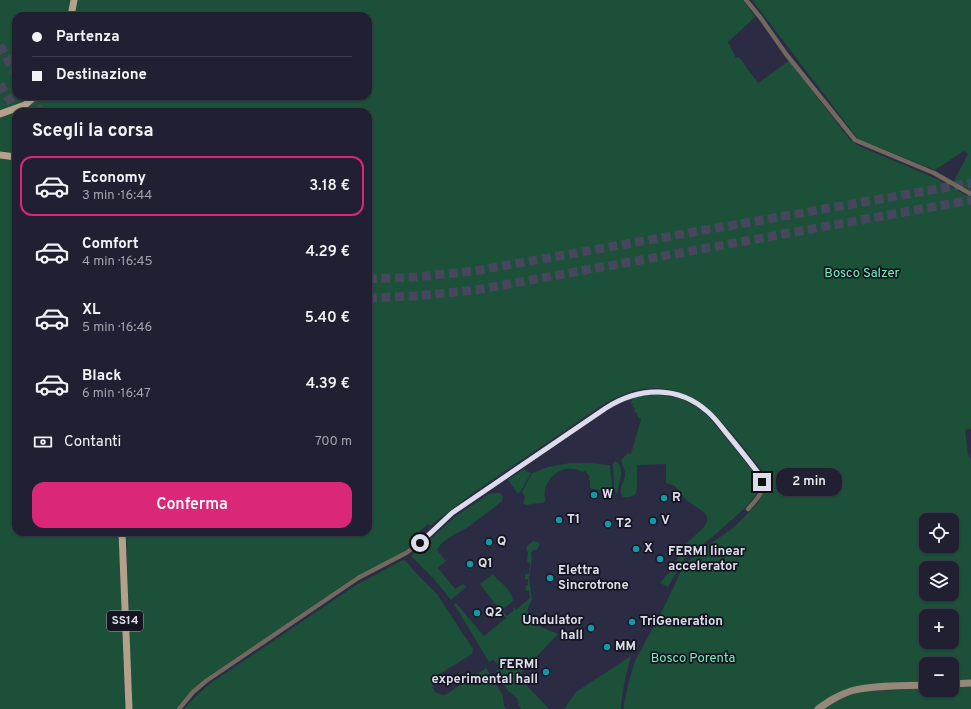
<!DOCTYPE html>
<html lang="it">
<meta charset="utf-8">
<style>
body{margin:0;font-family:Overpass,sans-serif;background:#2d2d3e;color:#f1f3f6;height:100vh;display:flex;flex-direction:column;font-size:15px;white-space:nowrap}
*{box-sizing:border-box;margin:0}
p{font-size:13px;color:#a2a3ac}
.icon{flex:none;width:22px;height:22px;fill:none;stroke:currentColor;stroke-width:2;stroke-linecap:round;stroke-linejoin:round}
.map{position:relative;flex:1;overflow:hidden}
.sheet{position:absolute;left:12px;top:108px;width:360px;height:428px;display:flex;flex-direction:column;background:#202032;border-radius:12px;box-shadow:0 1px 3px #0004,0 0 0 1px #3d3e4d}
.sheet>*{flex:none}
.hud{position:absolute;left:12px;top:12px;width:360px;height:88px;border-radius:12px;box-shadow:0 1px 3px #0004,0 0 0 1px #3d3e4d;display:grid;align-content:center;height:88px;padding:0 20px;background:#202032}
.controls{position:absolute;left:919px;top:513px;display:grid;gap:8px}
.controls a{display:grid;place-items:center;width:40px;height:40px;border-radius:8px;background:#202032;box-shadow:0 1px 3px #0004,0 0 0 1px #3d3e4d;font-size:20px}
.end{position:absolute;width:18px;height:18px;margin:-9px;border:5px solid #dcdcec;background:#111;box-shadow:0 0 0 2px #111}
.from{border-radius:50%}
.bubble{position:absolute;height:28px;border-radius:12px;background:#202032;box-shadow:0 1px 3px #0004,0 0 0 1px #3d3e4d;font-size:13px;font-weight:600;line-height:28px;text-align:center}
.hud b{display:flex;align-items:center;gap:14px;height:38px;font-size:15px}
.hud b+b{border-top:1px solid #3d3e4d}
.hud i{width:10px;height:10px;background:#f1f3f6}
ul{padding:0;list-style:none}
li{display:flex;align-items:center;gap:12px;height:60px;margin:0 8px 6px;padding:0 12px;border:2px solid transparent;border-radius:12px}
li div{flex:1}
li b{display:block;font-size:15px}
li em{font-style:normal;font-weight:600}
li.current{border-color:#db2777}
li>.icon{width:36px;height:36px;stroke-width:1.5}
h2{padding:0 20px;font-size:18px;line-height:48px}
.pay{display:flex;align-items:center;gap:10px;height:44px;padding:0 20px;font-size:15px}
.pay p{margin-inline-start:auto}
.primary-button{display:flex;gap:8px;margin-top:auto;padding:8px 20px}
.primary-button a{flex:1;height:46px;border-radius:12px;background:#db2777;color:#fff;font-size:16px;font-weight:600;line-height:46px;text-align:center}
.map>svg:first-child{display:block}
.green{fill:#1c5039;fill-rule:evenodd}
.lines{fill:none;stroke-linecap:round;stroke-linejoin:round}
.motorway-tunnel{stroke:#46465c;stroke-width:9;stroke-dasharray:9 4.5;stroke-linecap:butt}
.minor{stroke:#71685e;stroke-width:4.5}
.secondary{stroke:#968878;stroke-width:7}
.primary{stroke:#b3a18c;stroke-width:7}
.route{stroke:#dcdcec;stroke-width:5}
.culture-dot{fill:#0f9aa8;stroke:#151520;stroke-width:1.5}
.labels{text-anchor:middle;dominant-baseline:central;stroke-width:3.5;stroke-linejoin:round;paint-order:stroke}
.shield{fill:#151520;stroke:#a0a0af;stroke-width:1}
.shield-label{font-size:12px;font-weight:bold;fill:#dcdcec}
.park-label{font-size:13px;fill:#76f3bb;stroke:#151520}
.poi-label{font-size:13px;font-weight:bold;fill:#dcdcec;stroke:#151520;text-anchor:start}
</style>
<div class="map">
<svg width="971" height="709" viewBox="0 0 971 709">
<rect width="100%" height="100%" fill="#2b2b43"/>
<g class="green">
<path d="M0 0H71L68 16H16V96H32L22 104 0 111Z"/>
<path d="M77 0H743L755 17 728 42 736 58 739 57 758 83 789 61 851 141 859 146 937 179 971 198V429L965 430 968 454 971 459V681L952 682V664H926V683L868 685 817 707 814 709H624V703L629 681 635 661 665 605 681 571 692 557 734 527 758 503 764 492 765 483 763 472C730 431 694 374 633 391 624 394 616 398 607 402L473 493 430 526 428 524 420 531 423 535 414 544 399 555 355 577 202 681 187 695 176 709H132L126 532H368V112H16V153L0 151V117L38 96H368V16H74ZM926 520H952V546H926ZM926 568H952V594H926ZM926 616H952V642H926Z"/>
<path d="M752 0H971V191L954 181 968 154 964 151 935 170 858 139Z"/>
<path d="M0 158 16 160V532H119L125 709H0Z"/>
<path d="M656 394 665 395 684 400 698 408 708 416 756 475 760 490 745 508 717 533 684 559 668 587 660 583 674 567 682 548 704 527 707 522V517L704 512 686 500 675 486 666 483V464L637 465V489L635 495 630 497H623C617 489 625 482 625 474 625 469 622 465 621 460L628 453 631 454 641 419 638 417 637 413 634 411 635 408 632 407 633 404 630 403 634 397Z"/>
<path d="M615 461C627 467 618 484 617 494L614 488 613 464Z"/>
<path d="M570 463H590L610 465 613 493 590 488V481L588 478 590 477 585 471 582 472C567 463 549 473 545 490 544 494 545 498 545 502L526 505 523 503 525 497 522 492 532 473 548 467Z"/>
<path d="M524 469 531 473 521 491 518 494 508 480Z"/>
<path d="M494 493H500L503 496 502 501C492 509 482 517 472 524 461 533 443 537 437 550L446 561 438 568 455 589 463 584 466 587 451 600 434 579 411 556 456 516 487 495Z"/>
<path d="M533 541 538 542 540 544 537 550H533L531 553 532 558 529 578 532 599 527 611 541 627 558 634 518 676 549 709H522L519 706 517 698 508 691 496 672 499 668 497 663 493 660 489 662 454 604 456 603 484 636 506 618 480 584 493 574C500 583 512 589 513 601L502 610 507 616 514 610 513 608 514 607 516 610 530 598 529 591H526L525 586 528 585V579H525V574H529L530 563 527 562 528 553 526 547Z"/>
<path d="M403 560 406 561 414 571 437 594 473 649 472 654 435 677 432 681C432 691 435 694 445 695L486 668 503 696 504 706 506 709H184L195 697 208 685 356 585Z"/>
<path d="M631 656C626 674 622 691 621 709H564L576 692Z"/>
<path d="M971 686V709H822L840 698 859 692 926 688V690H952V687Z"/>
</g>
<g class="lines">
<g class="motorway-tunnel">
<path d="M0 45 16 75"/>
<path d="M0 84 17 112"/>
<path d="M29 96 40 112"/>
<path d="M368 279 416 277 474 271 971 183"/>
<path d="M368 298 416 296 476 290 971 200"/>
</g>
<g class="minor">
<path d="M746 0 760 17 786 54 855 140 934 173 971 194"/>
<path d="M179 709 193 692 206 681 358 578 406 553 420 543 452 513 604 409C637 387 674 384 706 410 717 419 726 432 734 443 743 454 753 465 761 477 766 491 757 499 748 509"/>
</g>
<g class="secondary">
<path d="M952 684 971 683"/>
<path d="M818 709C828 702 838 695 851 691 872 685 903 686 926 685"/>
</g>
<g class="primary">
<path d="M71 16 74 0"/>
<path d="M0 114 25 105 35 96"/>
<path d="M0 155 16 157"/>
<path d="M122 532 129 709"/>
</g>
</g>
<g class="lines">
<path class="route" d="M420 543 452 513 606 408C639 387 678 385 708 412 716 419 722 428 728 435 739 448 749 461 759 474L762 482"/>
</g>
<g class="culture-dot">
<circle cx="594" cy="495" r="4"/>
<circle cx="664" cy="498" r="4"/>
<circle cx="559" cy="520" r="4"/>
<circle cx="653" cy="521" r="4"/>
<circle cx="608" cy="524" r="4"/>
<circle cx="489" cy="542" r="4"/>
<circle cx="636" cy="549" r="4"/>
<circle cx="660" cy="559" r="4"/>
<circle cx="470" cy="564" r="4"/>
<circle cx="550" cy="578" r="4"/>
<circle cx="477" cy="613" r="4"/>
<circle cx="632" cy="622" r="4"/>
<circle cx="591" cy="628" r="4"/>
<circle cx="607" cy="647" r="4"/>
<circle cx="546" cy="672" r="4"/>
</g>
<g class="labels">
<rect class="shield" x="107" y="611" width="36" height="20" rx="3"/>
<g class="shield-label">
<text x="125" y="621">SS14</text>
</g>
<g class="park-label">
<text x="862" y="274">Bosco Salzer</text>
<text x="693" y="659">Bosco Porenta</text>
</g>
<g class="poi-label">
<text x="602" y="495">W</text>
<text x="672" y="498">R</text>
<text x="567" y="520">T1</text>
<text x="661" y="521">V</text>
<text x="616" y="524">T2</text>
<text x="497" y="542">Q</text>
<text x="644" y="549">X</text>
<text x="668" y="552">FERMI linear<tspan x="668" dy="15">accelerator</tspan></text>
<text x="478" y="564">Q1</text>
<text x="558" y="571">Elettra<tspan x="558" dy="15">Sincrotrone</tspan></text>
<text x="485" y="613">Q2</text>
<text x="583" y="621" text-anchor="end">Undulator<tspan x="583" dy="15">hall</tspan></text>
<text x="640" y="622">TriGeneration</text>
<text x="615" y="647">MM</text>
<text x="538" y="665" text-anchor="end">FERMI<tspan x="538" dy="15">experimental hall</tspan></text>
</g>
</g>
</svg>
<div class="controls">
<a><svg class="icon" aria-label="locate" viewBox="0 0 24 24"><circle cx="12" cy="12" r="6"/><path d="M12 2v4M12 18v4M2 12h4M18 12h4"/></svg></a>
<a><svg class="icon" aria-label="layers" viewBox="0 0 24 24"><path d="M12 4l9 5-9 5-9-5zM3 14l9 5 9-5"/></svg></a>
<a>+</a>
<a>−</a>
</div>
<i class="end from" style="left:420px;top:543px"></i>
<i class="end" style="left:762px;top:482px"></i>
<div class="bubble" style="left:776px;top:468px;width:66px">2 min</div>
<div class="hud">
<b><i class="from"></i>Partenza</b>
<b><i></i>Destinazione</b>
</div>
<section class="sheet">
<h2>Scegli la corsa</h2>
<ul>
<li class="current"><svg class="icon" aria-label="car" viewBox="0 0 24 24"><path d="M5 17H2v-5l4-1 3-4h7l3 4 3 1v5h-3M9 17h6M6 11h13"/><circle cx="7" cy="17" r="2"/><circle cx="17" cy="17" r="2"/></svg><div><b>Economy</b><p>3 min · 16:44</p></div><em>3.18 €</em></li>
<li><svg class="icon" aria-label="car" viewBox="0 0 24 24"><path d="M5 17H2v-5l4-1 3-4h7l3 4 3 1v5h-3M9 17h6M6 11h13"/><circle cx="7" cy="17" r="2"/><circle cx="17" cy="17" r="2"/></svg><div><b>Comfort</b><p>4 min · 16:45</p></div><em>4.29 €</em></li>
<li><svg class="icon" aria-label="car" viewBox="0 0 24 24"><path d="M5 17H2v-5l4-1 3-4h7l3 4 3 1v5h-3M9 17h6M6 11h13"/><circle cx="7" cy="17" r="2"/><circle cx="17" cy="17" r="2"/></svg><div><b>XL</b><p>5 min · 16:46</p></div><em>5.40 €</em></li>
<li><svg class="icon" aria-label="car" viewBox="0 0 24 24"><path d="M5 17H2v-5l4-1 3-4h7l3 4 3 1v5h-3M9 17h6M6 11h13"/><circle cx="7" cy="17" r="2"/><circle cx="17" cy="17" r="2"/></svg><div><b>Black</b><p>6 min · 16:47</p></div><em>4.39 €</em></li>
</ul>
<div class="pay"><svg class="icon" aria-label="cash" viewBox="0 0 24 24"><path d="M3 7h18v10H3z"/><circle cx="12" cy="12" r="2"/></svg>Contanti<p>700 m</p></div>
<div class="primary-button"><a>Conferma</a></div>
</section>
</div>
